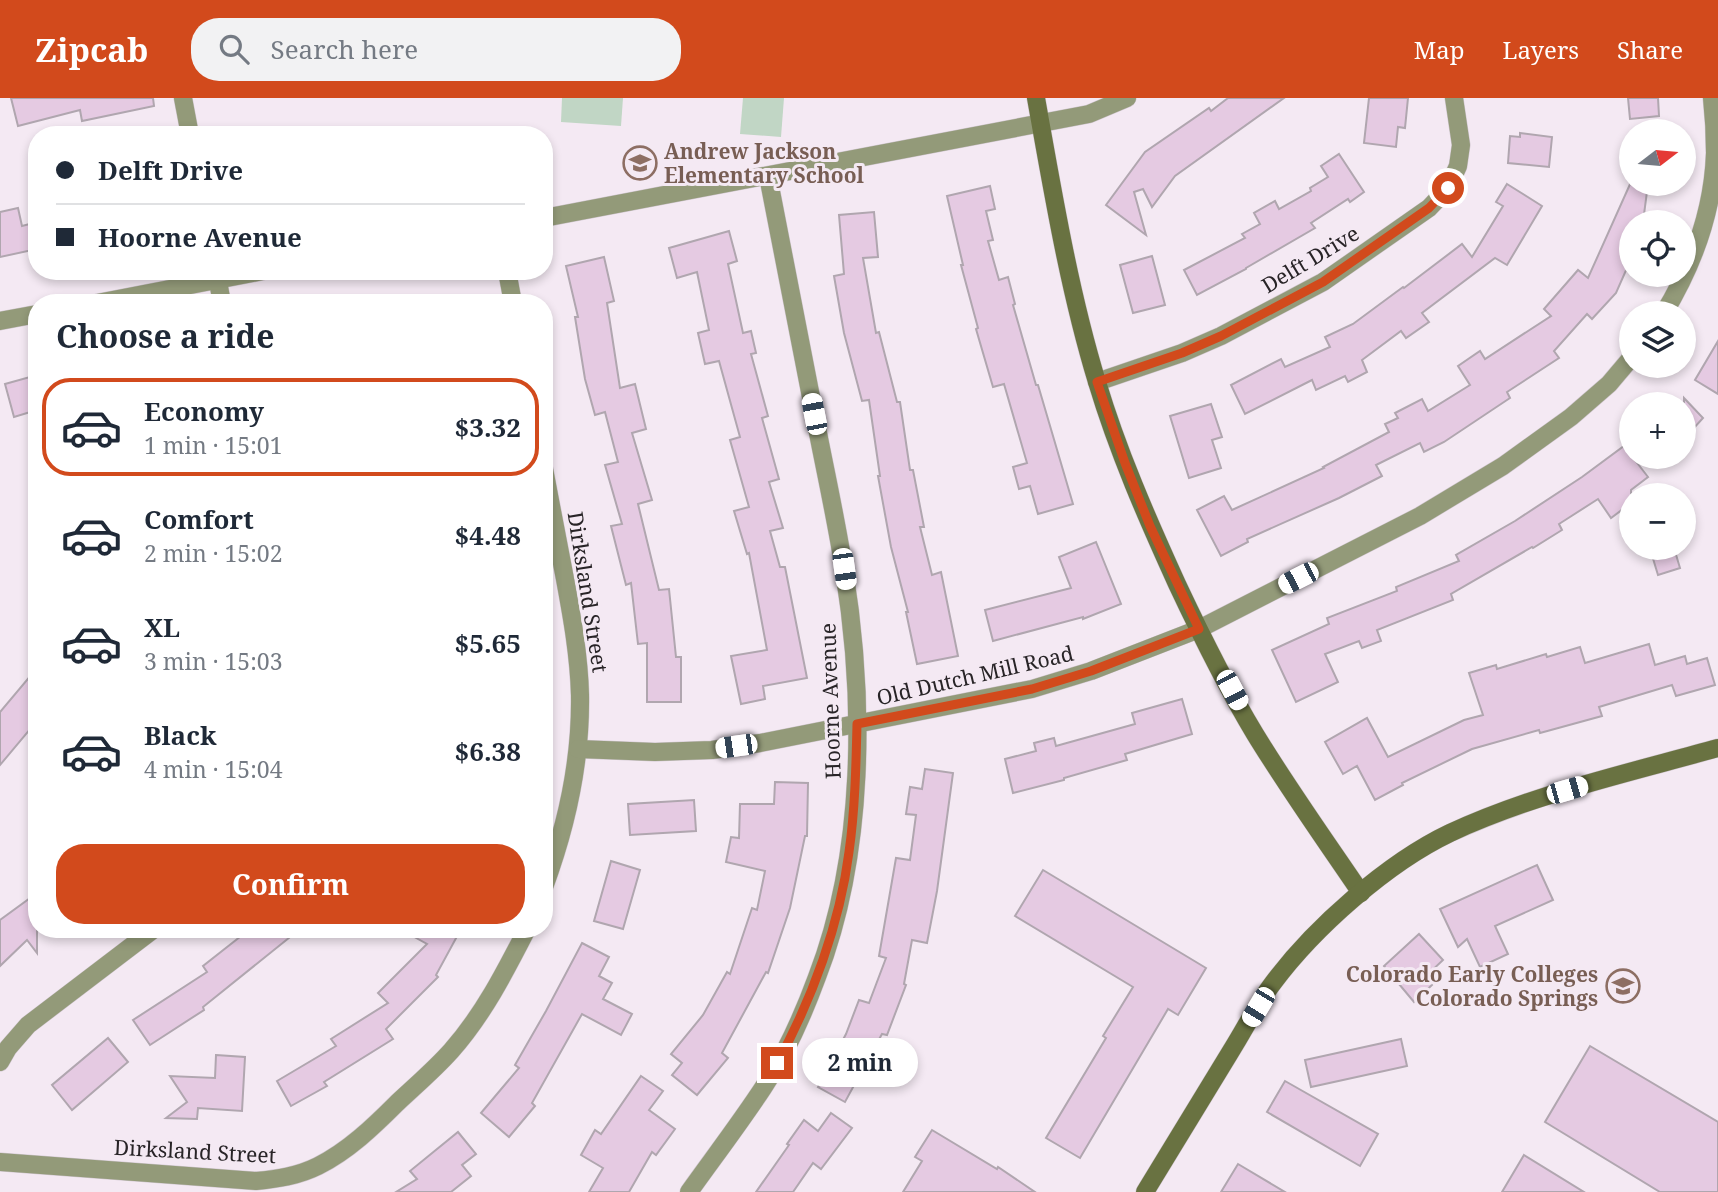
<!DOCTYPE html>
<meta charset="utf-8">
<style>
body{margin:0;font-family:"Noto Serif",serif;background:#f2f2f3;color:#1f2937;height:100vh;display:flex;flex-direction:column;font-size:26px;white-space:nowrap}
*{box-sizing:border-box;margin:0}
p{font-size:23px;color:#747a83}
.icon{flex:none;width:38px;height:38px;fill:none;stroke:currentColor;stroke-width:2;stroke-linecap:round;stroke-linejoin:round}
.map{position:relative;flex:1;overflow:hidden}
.side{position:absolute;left:28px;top:196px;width:525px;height:644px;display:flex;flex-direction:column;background:#fff;border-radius:28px;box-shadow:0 4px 10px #0003}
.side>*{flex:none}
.guide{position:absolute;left:28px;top:28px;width:525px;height:154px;border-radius:28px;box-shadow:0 4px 10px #0003;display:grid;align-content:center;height:154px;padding:0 28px;background:#fff}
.needle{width:46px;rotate:74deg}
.controls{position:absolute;left:1619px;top:21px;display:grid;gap:14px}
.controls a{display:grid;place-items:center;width:77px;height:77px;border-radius:50%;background:#fff;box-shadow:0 4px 10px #0003;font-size:35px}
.end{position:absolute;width:32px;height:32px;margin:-16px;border:9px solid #d24a1c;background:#fff;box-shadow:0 0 0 4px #fff}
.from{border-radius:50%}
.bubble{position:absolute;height:49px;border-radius:24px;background:#fff;box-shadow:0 4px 10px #0003;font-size:23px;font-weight:700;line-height:49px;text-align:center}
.car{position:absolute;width:21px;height:42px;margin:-21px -10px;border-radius:9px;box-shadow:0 0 5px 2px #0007;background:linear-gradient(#fff 24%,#345 0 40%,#fff 0 76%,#345 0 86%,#fff 0)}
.guide b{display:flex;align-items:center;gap:24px;height:66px;font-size:26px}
.guide b+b{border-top:2px solid #e0e1e3}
.guide i{width:18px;height:18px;background:#1f2937}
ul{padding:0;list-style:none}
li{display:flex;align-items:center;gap:21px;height:98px;margin:0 14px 10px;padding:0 14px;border:4px solid transparent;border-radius:28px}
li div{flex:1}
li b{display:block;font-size:26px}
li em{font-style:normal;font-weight:700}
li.current{border-color:#d24a1c}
li>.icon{width:63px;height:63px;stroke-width:1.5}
h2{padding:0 28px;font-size:32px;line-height:84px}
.cta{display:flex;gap:14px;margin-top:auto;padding:14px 28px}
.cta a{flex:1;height:80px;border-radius:28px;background:#d24a1c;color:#fff;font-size:28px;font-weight:700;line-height:80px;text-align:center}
header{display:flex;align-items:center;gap:42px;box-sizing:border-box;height:98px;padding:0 35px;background:#d24a1c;color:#fff}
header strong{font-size:33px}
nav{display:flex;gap:38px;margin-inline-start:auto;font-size:24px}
.search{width:490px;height:63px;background:#f2f2f3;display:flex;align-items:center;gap:18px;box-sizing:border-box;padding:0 24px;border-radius:28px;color:#747a83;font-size:26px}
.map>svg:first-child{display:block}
.green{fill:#c1d6c5}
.building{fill:#e5cae2;stroke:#b0a6af;stroke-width:2}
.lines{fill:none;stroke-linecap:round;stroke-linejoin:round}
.street-casing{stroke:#cfc6ce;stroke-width:19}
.secondary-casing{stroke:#cfc6ce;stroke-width:19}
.street{stroke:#939a79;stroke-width:18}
.secondary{stroke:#697241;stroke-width:18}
.route{stroke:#d24a1c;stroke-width:9}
.labels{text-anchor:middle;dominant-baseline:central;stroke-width:6;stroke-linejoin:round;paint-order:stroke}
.education-label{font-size:21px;font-weight:bold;fill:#785e54;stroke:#f4e9f3;text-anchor:start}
.street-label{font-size:21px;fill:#282427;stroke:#f4e9f3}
</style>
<header>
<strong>Zipcab</strong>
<div class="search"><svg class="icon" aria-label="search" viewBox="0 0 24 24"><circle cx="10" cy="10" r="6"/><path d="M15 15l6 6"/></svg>Search here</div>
<nav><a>Map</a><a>Layers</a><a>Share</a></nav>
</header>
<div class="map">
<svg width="1718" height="1094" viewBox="0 0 1718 1094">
<rect width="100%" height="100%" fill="#f4e9f3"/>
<g class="green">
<path d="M562 0H623L621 28 561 24Z"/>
<path d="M743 0H784L781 39 740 36Z"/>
</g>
<g class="building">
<path d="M11 0H153L154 8 82 23 80 12 18 28Z"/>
<path d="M1228 0H1284L1175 78 1152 109 1143 91 1134 94 1146 137 1106 107 1145 54 1209 10 1211 13Z"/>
<path d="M1369 0H1408L1405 30 1398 29 1396 49 1364 45Z"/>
<path d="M1628 0H1658L1659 18 1630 21Z"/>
<path d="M1520 35 1552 39 1549 69 1508 65 1510 38 1520 39Z"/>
<path d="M1339 56 1364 94 1350 104 1348 101 1311 125 1315 130 1246 170V171L1197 197 1184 172 1245 140 1242 136 1260 126 1254 115 1275 103 1279 111 1311 93 1310 90 1328 79 1321 68Z"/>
<path d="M1631 84V86H1648L1643 124H1631V161L1616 195 1592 221 1587 216 1554 253 1559 260 1507 294 1510 300 1444 344 1424 354 1420 345 1376 367 1382 378 1339 400 1247 441 1248 444 1221 458 1197 412 1224 398 1232 412 1324 370 1323 369 1389 334 1385 326 1398 320 1395 315 1422 301 1428 313 1470 287 1458 268 1480 253 1485 261 1551 218 1544 211 1578 172 1588 180Z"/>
<path d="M1507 86 1542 108 1507 167 1495 160 1422 215 1429 224 1406 240 1401 233 1362 262 1367 274 1348 284 1345 278 1316 292 1312 282 1245 316 1231 287 1281 261 1285 269 1330 249 1325 239 1353 226 1403 189 1404 190 1462 146 1472 159 1503 108 1496 104Z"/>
<path d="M990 88 995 111 986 113 993 142 988 143 999 182 1008 179 1015 206 1013 207 1036 287H1038L1073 406 1038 416 1030 388 1019 391 1013 369 1027 365 1004 286 993 289 976 231 978 230 961 167H963L947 98Z"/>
<path d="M18 110 22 128 37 124V151L0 159V114Z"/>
<path d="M874 114 878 159 863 160 876 235 879 234 897 304H900L910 372H913L924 429H920L932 477 941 474 958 558 917 566 906 514H908L891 449 878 378H880L869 302 862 303 844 235 834 178 844 176 839 117Z"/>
<path d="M729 133 737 163 728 166 743 235 751 233 756 255 751 256 768 318 762 320 779 381 769 384 783 430 770 433 780 469H785L807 580 763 588 765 601 741 606 731 558 767 552 749 455 747 456 734 413 749 409 730 342 740 339 719 263 705 266 698 235 709 232 697 174 677 180 669 150Z"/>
<path d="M1152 158 1165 207 1133 215 1120 167Z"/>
<path d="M604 159 614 203 607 205 620 290 635 286 646 331 632 335 652 402 638 406 659 492 669 491 676 559H681V604H647V545L638 546 631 485 626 487 611 428 622 426 605 367 618 364 605 314 595 317 585 281 575 219H578L566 168Z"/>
<path d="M1718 243V296L1695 282Z"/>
<path d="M37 277V312L14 319 5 286Z"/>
<path d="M1684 300 1703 320 1684 341Z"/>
<path d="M1211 306 1222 339 1212 342 1221 370 1189 380 1170 318Z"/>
<path d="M1624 348 1648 379 1631 392V405L1611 420 1598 401 1559 426 1562 432 1533 450 1532 449 1451 496 1453 502 1377 532 1381 543 1362 550 1359 543 1325 556 1338 584 1296 604 1272 552 1329 526 1327 520 1397 493 1396 489 1459 463 1456 457 1515 423 1582 379Z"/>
<path d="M1096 444 1121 506 1083 521V519L993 543 985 512 1071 490 1059 459Z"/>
<path d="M1664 450H1674L1680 470 1658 477 1651 454Z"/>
<path d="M1649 546 1655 567 1685 558 1687 566 1707 560 1715 587 1676 598 1672 587 1599 609 1602 618 1540 635 1539 632 1472 651 1402 685 1403 687 1375 702 1357 668 1343 676 1325 644 1367 620 1388 659 1464 622 1483 617 1469 575 1496 567 1497 571 1546 556 1547 559 1580 549 1585 565Z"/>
<path d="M37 570V623L0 667V614Z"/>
<path d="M1182 601 1192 636 1125 656 1127 662 1064 680V682L1013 695 1005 661 1036 653 1034 645 1054 640 1056 648 1135 626 1132 615Z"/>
<path d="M925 671 953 675 937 793 927 845 912 842 904 886 906 887 887 937 882 936 845 1004 818 989 846 936 859 902 869 905 886 860 879 858 896 760 910 762 916 717 906 716 910 689 922 691Z"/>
<path d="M775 684 808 685 807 738H805L790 810 768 875 766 874 722 955 728 960 697 997 672 977 682 965 671 956 703 917 727 874 730 876 752 810 757 812 765 773 726 764 731 739 739 740 740 706H774Z"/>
<path d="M694 702 696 733 630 737 628 706Z"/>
<path d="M611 763 640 772 623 831 594 823Z"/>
<path d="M1537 767 1553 802 1495 828 1508 856 1480 869 1467 841 1458 849 1440 811Z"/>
<path d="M1043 772 1206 870 1178 917 1168 911 1080 1060 1046 1040 1106 940 1103 938 1133 889 1015 818Z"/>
<path d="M37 795V855L27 842 0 868V822Z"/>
<path d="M250 831H300L203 909 204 912 150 947 133 922 207 874 203 868Z"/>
<path d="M400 831H461L436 877 438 879 386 931 393 941 324 984 327 988 291 1008 277 983 336 948 331 941 388 905 378 895 427 846Z"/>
<path d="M1419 836 1443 862 1425 879 1432 887 1414 904 1384 868Z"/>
<path d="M582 845 609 859 599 878 612 885 603 901 632 916 621 937 582 916 532 1005 535 1008 509 1039 481 1015 519 970 515 967 546 913Z"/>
<path d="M108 940 128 964 72 1012 52 987Z"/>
<path d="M1401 941 1407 968 1311 989 1305 962Z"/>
<path d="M1590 948 1718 1024V1094H1660L1545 1024Z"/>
<path d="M216 957 245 959 242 1013 198 1010 197 1021 166 1020 187 1004 170 978 215 980Z"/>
<path d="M641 978 663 993 649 1012 675 1031 656 1057 652 1054 629 1094H589L603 1070 581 1057 595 1032 601 1036Z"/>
<path d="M1285 983 1378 1036 1360 1068 1267 1014Z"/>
<path d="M831 1015 852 1030 821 1071 813 1065 793 1094H756L789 1047 787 1046 804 1022 818 1033Z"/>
<path d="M932 1032 997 1071 998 1069 1035 1094H903L922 1063 915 1059Z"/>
<path d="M458 1034 476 1056 462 1067 471 1078 451 1094H396L417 1081 410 1073Z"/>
<path d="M1524 1057 1584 1094H1502Z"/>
<path d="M1238 1066 1285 1094H1221Z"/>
</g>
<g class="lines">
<defs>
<g id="street">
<path d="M183 0 190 37"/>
<path d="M544 120 1089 16 1127 0"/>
<path d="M216 173 222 205"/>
<path d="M507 173 513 205"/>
<path d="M97 205 263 173"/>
<path d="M1664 215C1693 167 1713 112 1715 55 1715 37 1714 18 1712 0"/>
<path d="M0 223 37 216"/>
<path d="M1097 284 1182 255 1221 238 1323 184 1429 110 1448 90 1458 68 1461 47 1454 0"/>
<path d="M544 371C551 408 558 444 565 481 572 519 579 558 580 597 581 662 567 727 544 789"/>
<path d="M578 651 655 654 712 652 760 645 1032 591 1091 573 1199 531 1420 418 1503 368 1571 319 1609 286 1631 260"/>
<path d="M0 964 8 950 28 927 154 831"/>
<path d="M0 1064 256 1083C277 1081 298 1078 318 1068 348 1053 373 1029 397 1005 415 988 434 972 451 953 483 917 505 874 527 831"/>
<path d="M689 1094C714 1059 740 1025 763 990 786 956 803 917 817 879 865 755 865 602 844 472 837 426 827 381 818 335 801 250 785 164 768 78"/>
</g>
<g id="secondary">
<path d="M1036 0C1053 95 1069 192 1097 284 1118 354 1147 420 1177 486 1201 537 1226 588 1255 636 1288 690 1325 742 1361 795"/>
<path d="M1145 1094C1174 1047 1202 1000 1231 953 1245 931 1257 906 1273 885 1314 830 1387 765 1450 735 1534 696 1628 675 1718 650"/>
</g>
</defs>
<use href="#street" class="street-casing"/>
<use href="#secondary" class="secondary-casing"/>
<use href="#street" class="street"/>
<use href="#secondary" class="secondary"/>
</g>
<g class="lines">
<path class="route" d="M777 965C812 902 840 825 849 754 855 712 856 669 857 626L1032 591 1091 573 1199 531 1150 428 1125 365 1097 284 1182 255 1221 238 1323 184 1429 110 1448 90"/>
</g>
<defs>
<symbol id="school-ring" viewBox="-11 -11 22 22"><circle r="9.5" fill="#f4e9f3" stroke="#8d6e63" stroke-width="1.5"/><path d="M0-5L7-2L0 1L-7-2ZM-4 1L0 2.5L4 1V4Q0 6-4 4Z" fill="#8d6e63"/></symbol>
</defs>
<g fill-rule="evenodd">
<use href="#school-ring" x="621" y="46" width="38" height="38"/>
<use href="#school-ring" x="1604" y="869" width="38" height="38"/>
</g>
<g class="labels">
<g class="education-label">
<text x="664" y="53">Andrew Jackson<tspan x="664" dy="24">Elementary School</tspan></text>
<text x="1598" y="876" text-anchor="end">Colorado Early Colleges<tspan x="1598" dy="24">Colorado Springs</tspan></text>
</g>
<g class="street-label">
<text transform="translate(1310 161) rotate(-31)">Delft Drive</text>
<text transform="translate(588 494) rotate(81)">Dirksland Street</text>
<text transform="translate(975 577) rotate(-13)">Old Dutch Mill Road</text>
<text transform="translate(830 603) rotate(-92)">Hoorne Avenue</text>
<text transform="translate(195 1053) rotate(3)">Dirksland Street</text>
</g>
</g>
</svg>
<div class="controls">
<a><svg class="needle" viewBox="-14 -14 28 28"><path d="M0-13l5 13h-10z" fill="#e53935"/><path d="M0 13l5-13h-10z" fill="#747a83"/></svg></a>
<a><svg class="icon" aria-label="locate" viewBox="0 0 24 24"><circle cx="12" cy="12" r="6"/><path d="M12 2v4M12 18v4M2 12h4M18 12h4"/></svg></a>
<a><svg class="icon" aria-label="layers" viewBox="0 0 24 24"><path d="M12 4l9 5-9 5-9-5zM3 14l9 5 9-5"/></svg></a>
<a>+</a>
<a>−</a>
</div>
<i class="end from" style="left:1448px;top:90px"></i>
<i class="end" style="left:777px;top:965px"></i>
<div class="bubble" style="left:802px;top:940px;width:116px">2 min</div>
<i class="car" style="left:814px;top:316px;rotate:349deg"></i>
<i class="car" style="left:844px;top:471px;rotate:172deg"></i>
<i class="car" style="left:1298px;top:480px;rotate:243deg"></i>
<i class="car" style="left:1232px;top:592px;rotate:152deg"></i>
<i class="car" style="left:736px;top:648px;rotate:262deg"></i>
<i class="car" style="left:1567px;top:692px;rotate:74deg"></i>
<i class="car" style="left:1258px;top:909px;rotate:211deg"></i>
<div class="guide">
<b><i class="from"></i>Delft Drive</b>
<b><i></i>Hoorne Avenue</b>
</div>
<section class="side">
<h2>Choose a ride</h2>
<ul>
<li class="current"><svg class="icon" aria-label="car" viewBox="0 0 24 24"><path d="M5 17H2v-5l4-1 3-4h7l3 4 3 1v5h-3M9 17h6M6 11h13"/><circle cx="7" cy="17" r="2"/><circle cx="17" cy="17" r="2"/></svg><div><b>Economy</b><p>1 min · 15:01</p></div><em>$3.32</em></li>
<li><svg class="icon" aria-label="car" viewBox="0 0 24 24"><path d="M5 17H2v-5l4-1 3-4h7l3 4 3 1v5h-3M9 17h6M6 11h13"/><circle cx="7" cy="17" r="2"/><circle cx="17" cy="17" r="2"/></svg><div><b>Comfort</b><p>2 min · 15:02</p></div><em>$4.48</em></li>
<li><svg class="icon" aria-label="car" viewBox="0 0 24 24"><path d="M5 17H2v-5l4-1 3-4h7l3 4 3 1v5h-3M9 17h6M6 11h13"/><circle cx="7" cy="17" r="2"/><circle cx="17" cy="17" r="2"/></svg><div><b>XL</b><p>3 min · 15:03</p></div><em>$5.65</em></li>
<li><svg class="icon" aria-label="car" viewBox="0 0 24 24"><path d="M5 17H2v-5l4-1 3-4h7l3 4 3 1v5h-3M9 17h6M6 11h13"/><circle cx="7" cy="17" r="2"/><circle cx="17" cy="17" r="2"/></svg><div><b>Black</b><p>4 min · 15:04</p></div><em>$6.38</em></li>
</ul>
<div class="cta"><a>Confirm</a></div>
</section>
</div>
